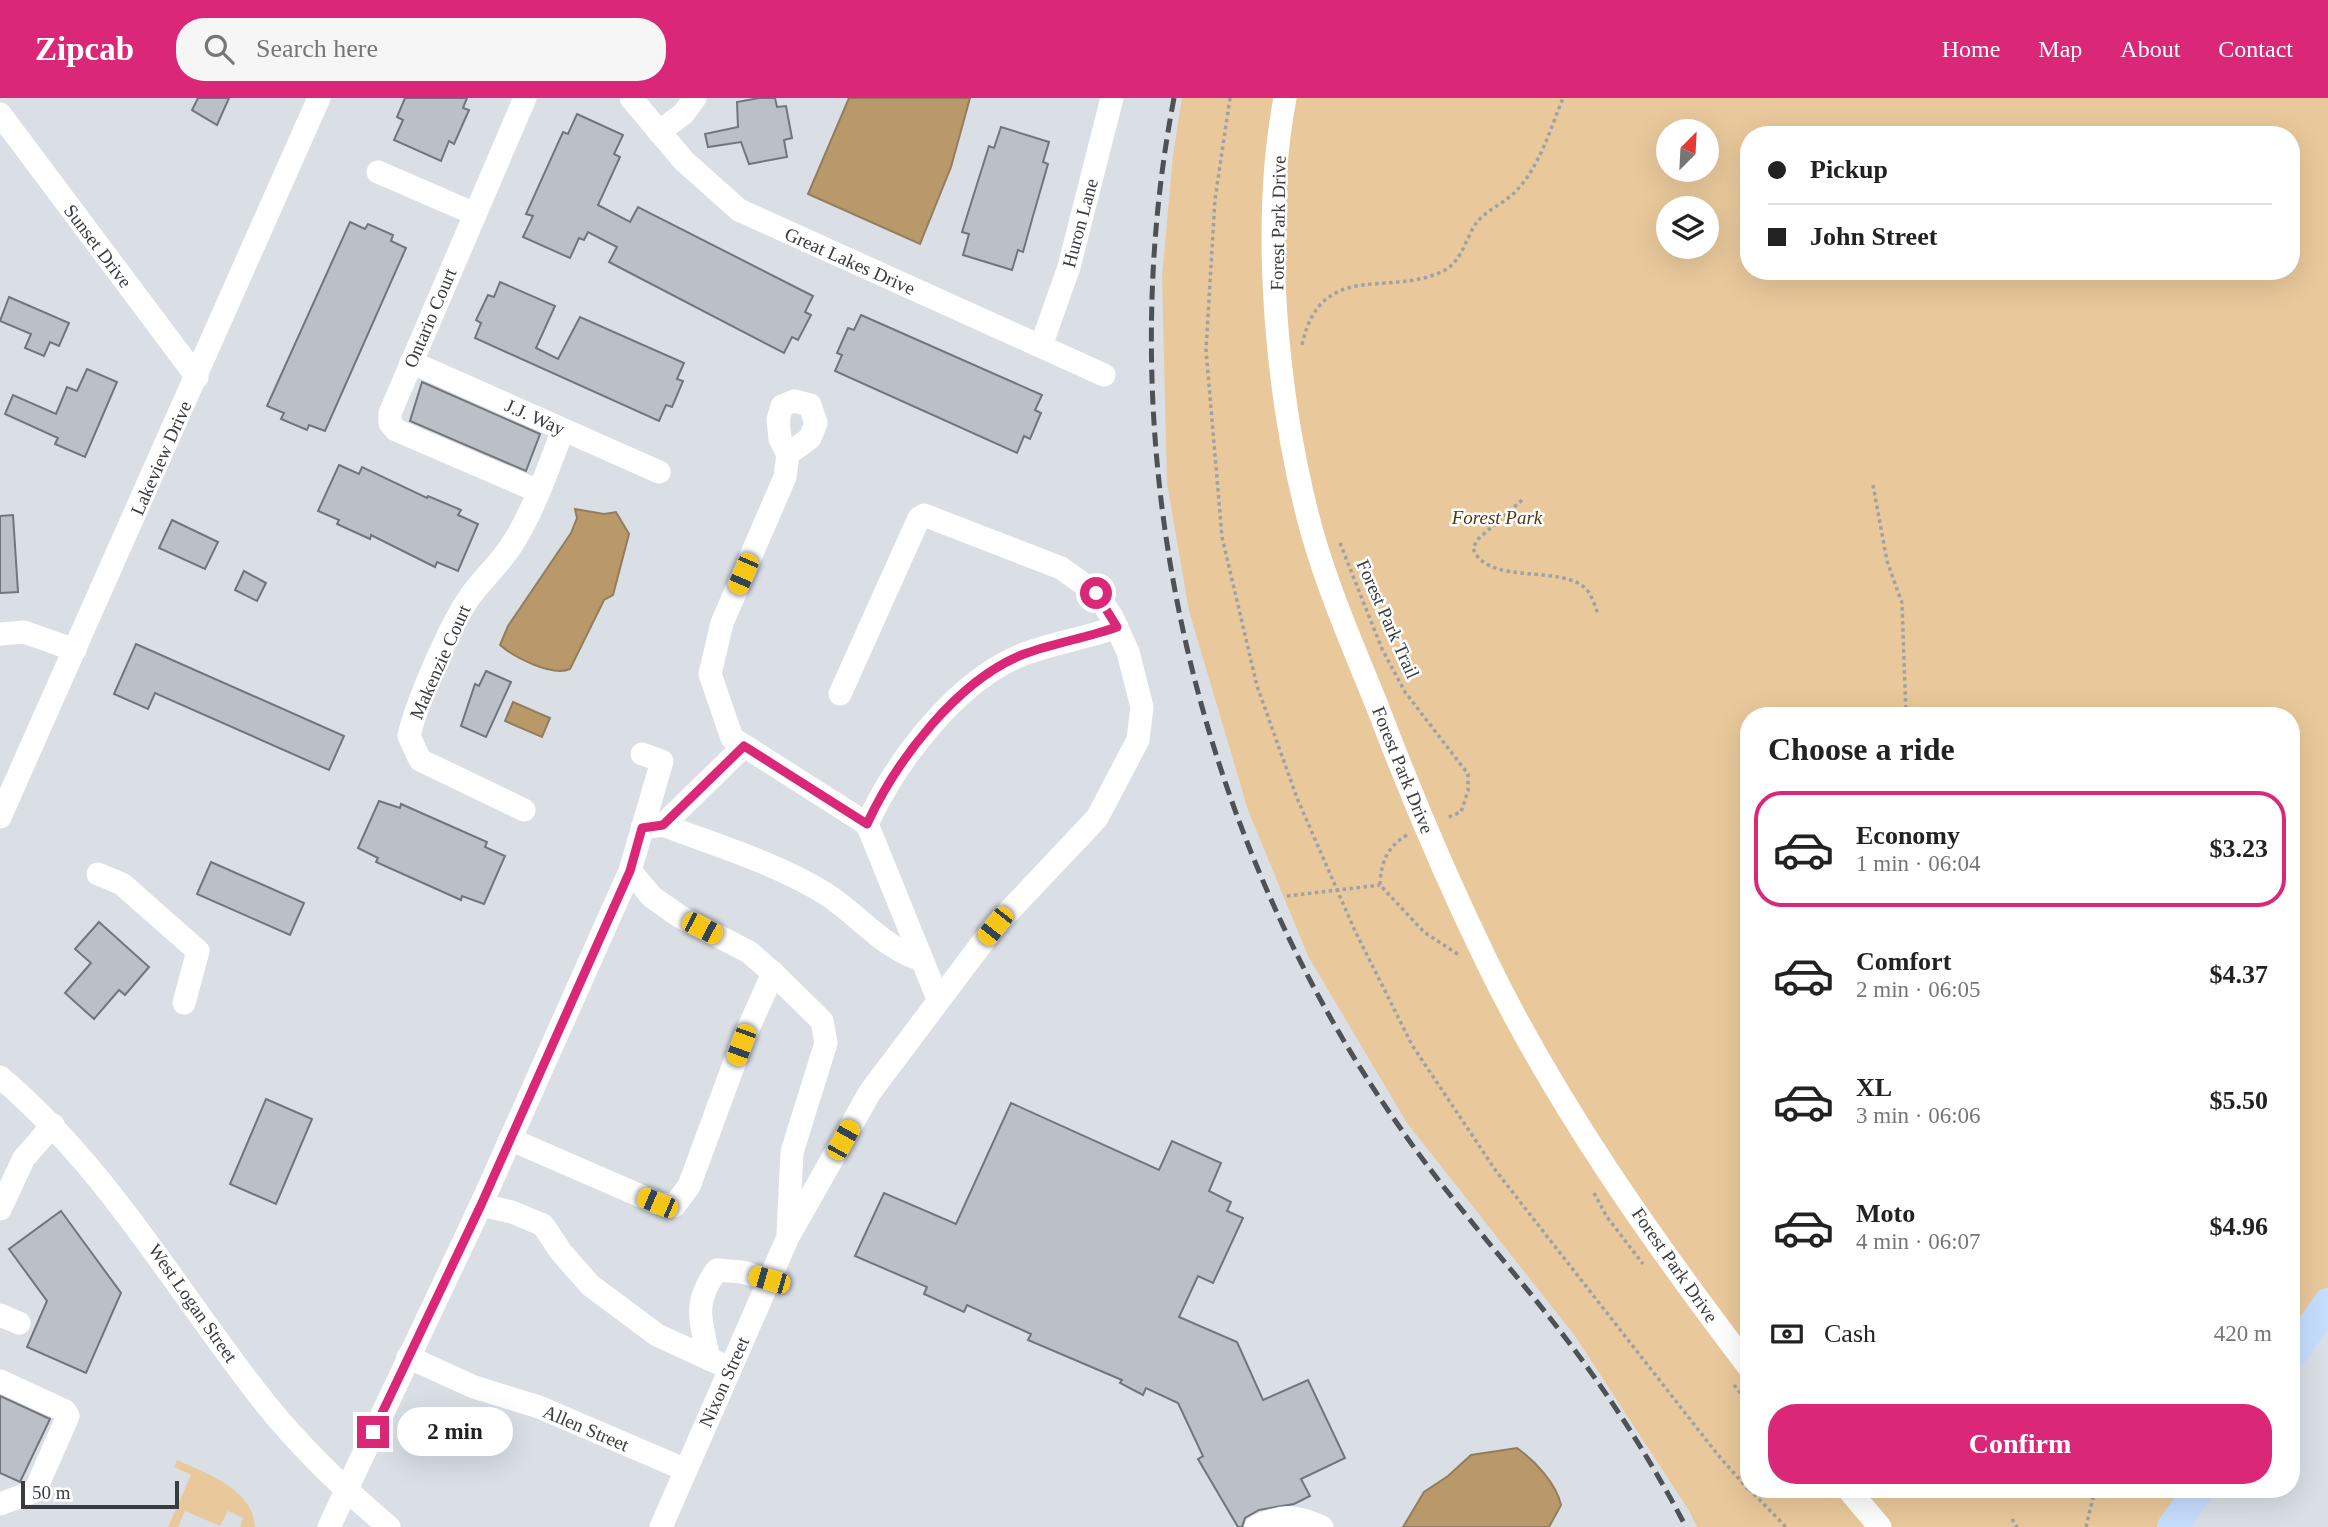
<!DOCTYPE html>
<meta charset="utf-8">
<style>
body{margin:0;font-family:Georgia,serif;background:#f6f6f6;color:#222;height:100vh;display:flex;flex-direction:column;font-size:26px;white-space:nowrap}
*{box-sizing:border-box;margin:0}
p{font-size:23px;color:#767676}
.icon{flex:none;width:38px;height:38px;fill:none;stroke:currentColor;stroke-width:2;stroke-linecap:round;stroke-linejoin:round}
.map{position:relative;flex:1;overflow:hidden}
.panel{position:absolute;left:1740px;top:609px;width:560px;height:791px;display:flex;flex-direction:column;background:#fff;border-radius:28px;box-shadow:0 7px 28px #0002}
.panel>*{flex:none}
.guide{position:absolute;left:1740px;top:28px;width:560px;height:154px;border-radius:28px;box-shadow:0 7px 28px #0002;display:grid;align-content:center;height:154px;padding:0 28px;background:#fff}
.needle{width:46px;rotate:24deg}
.tools{position:absolute;left:1656px;top:21px;display:grid;gap:14px}
.tools a{display:grid;place-items:center;width:63px;height:63px;border-radius:50%;background:#fff;box-shadow:0 7px 28px #0002;font-size:35px}
.scale{position:absolute;left:21px;bottom:18px;width:158px;box-sizing:border-box;padding-left:7px;border:4px solid #393c3e;border-top:0;font-size:19px;line-height:24px;white-space:nowrap;color:#393c3e;-webkit-text-stroke:5px #fff;paint-order:stroke}
.end{position:absolute;width:32px;height:32px;margin:-16px;border:9px solid #db2777;background:#fff;box-shadow:0 0 0 4px #fff}
.from{border-radius:50%}
.bubble{position:absolute;height:49px;border-radius:24px;background:#fff;box-shadow:0 7px 28px #0002;font-size:23px;font-weight:600;line-height:49px;text-align:center}
.car{position:absolute;width:21px;height:42px;margin:-21px -10px;border-radius:9px;box-shadow:0 0 5px 2px #0007;background:linear-gradient(#f5c518 24%,#345 0 40%,#f5c518 0 76%,#345 0 86%,#f5c518 0)}
.guide b{display:flex;align-items:center;gap:24px;height:66px;font-size:26px}
.guide b+b{border-top:2px solid #e0e0e0}
.guide i{width:18px;height:18px;background:#222}
ul{padding:0;list-style:none}
li{display:flex;align-items:center;gap:21px;height:116px;margin:0 14px 10px;padding:0 14px;border:4px solid transparent;border-radius:28px}
li div{flex:1}
li b{display:block;font-size:26px}
li em{font-style:normal;font-weight:600}
li.active{border-color:#db2777}
li>.icon{width:63px;height:63px;stroke-width:1.5}
h2{padding:0 28px;font-size:32px;line-height:84px}
.pay{display:flex;align-items:center;gap:18px;height:77px;padding:0 28px;font-size:26px}
.pay p{margin-inline-start:auto}
.primary-button{display:flex;gap:14px;margin-top:auto;padding:14px 28px}
.primary-button a{flex:1;height:80px;border-radius:28px;background:#db2777;color:#fff;font-size:28px;font-weight:600;line-height:80px;text-align:center}
header{display:flex;align-items:center;gap:42px;box-sizing:border-box;height:98px;padding:0 35px;background:#db2777;color:#fff}
header strong{font-size:33px}
nav{display:flex;gap:38px;margin-inline-start:auto;font-size:24px}
.search{width:490px;height:63px;background:#f6f6f6;display:flex;align-items:center;gap:18px;box-sizing:border-box;padding:0 24px;border-radius:28px;color:#767676;font-size:26px}
.map>svg:first-child{display:block}
.green{fill:#e9c99b;fill-rule:evenodd}
.water{fill:#b9996a;stroke:#937d5d;stroke-width:2}
.building{fill:#bac0c6;stroke:#71767c;stroke-width:2}
.lines{fill:none;stroke-linecap:round;stroke-linejoin:round}
.path{stroke:#9ea2a7;stroke-width:3.5;stroke-dasharray:3.5 3.5;stroke-linecap:butt}
.minor{stroke:#fff;stroke-width:23}
.major{stroke:#c5defd;stroke-width:30}
.rail{stroke:#4f5255;stroke-width:5;stroke-dasharray:14 7;stroke-linecap:butt}
.route{stroke:#db2777;stroke-width:9}
.labels{text-anchor:middle;dominant-baseline:central;stroke-width:5;stroke-linejoin:round;paint-order:stroke}
.street-label{font-size:19px;fill:#393c3e;stroke:#fff}
.park-label{font-size:19px;font-style:italic;fill:#4f3811;stroke:#fff}
</style>
<header>
<strong>Zipcab</strong>
<div class="search"><svg class="icon" aria-label="search" viewBox="0 0 24 24"><circle cx="10" cy="10" r="6"/><path d="M15 15l6 6"/></svg>Search here</div>
<nav><a>Home</a><a>Map</a><a>About</a><a>Contact</a></nav>
</header>
<div class="map">
<svg width="2328" height="1429" viewBox="0 0 2328 1429">
<rect width="100%" height="100%" fill="#dadfe6"/>
<g class="green">
<path d="M1182 0H2328V1197L2291 1251V618H1748V1391H2194L2167 1429H1697L1688 1411 1575 1238 1407 1025 1308 858 1248 712 1189 513 1167 385 1162 179 1173 57ZM1668 33H1706V72H1668ZM1748 37H2291V173H1748ZM1668 110H1706V149H1668Z"/>
<path d="M177 1362C205 1375 254 1391 255 1429H240L243 1420 228 1413 220 1428 185 1413 178 1429H168L191 1377 174 1369Z"/>
</g>
<g class="water">
<path d="M849 0H970L951 69 920 146 808 96Z"/>
<path d="M575 411 604 416 616 414 629 436 613 497 604 502 570 571C552 579 514 559 500 547L508 528 571 435 577 420Z"/>
<path d="M513 604 550 620 542 639 505 623Z"/>
<path d="M1517 1350C1535 1363 1556 1385 1561 1407L1549 1429H1403L1424 1394 1448 1378 1471 1357Z"/>
</g>
<g class="building">
<path d="M198 0H229L217 27 192 12Z"/>
<path d="M405 0H467L463 10 469 12 454 46 449 43 441 63 394 42 403 22 397 19Z"/>
<path d="M759 0H775L777 9 786 8 792 40 784 42 787 59 749 66 741 44 708 49 705 36 738 29 737 4Z"/>
<path d="M577 16 623 37 614 56 620 59 598 107 630 124 638 109 813 198 805 214 811 217 798 242 792 239 784 255 609 164 617 149 588 134 584 142 579 140 570 160 523 139 533 118 526 116 563 34 568 36Z"/>
<path d="M1001 29 1049 44 1043 64 1048 66 1033 118 1023 154 1018 152 1012 172 963 157 969 136 962 134 989 48 994 50Z"/>
<path d="M350 124 365 131 368 126 393 137 391 143 406 150 325 333 309 327 307 332 281 321 284 315 267 308Z"/>
<path d="M500 184 555 208 536 250 558 261 580 219 684 265 677 281 683 283 672 309 666 307 659 323 475 240 481 225 476 222 488 197 494 199Z"/>
<path d="M9 199 69 225 59 248 50 244 44 258 25 250 31 236 0 223Z"/>
<path d="M861 217 1042 297 1035 312 1041 315 1030 341 1024 338 1017 355 835 273 842 257 837 255 848 230 854 232Z"/>
<path d="M87 271 117 284 85 359 55 346 58 340 5 316 13 297 56 316 67 289 77 293Z"/>
<path d="M422 284 540 336 526 373 410 323Z"/>
<path d="M339 367 359 376 362 369 427 400 428 398 461 412 458 417 478 426 458 473 437 464 435 469 371 437 370 441 337 426 339 422 318 413Z"/>
<path d="M13 417 18 494 0 495V418Z"/>
<path d="M172 422 218 444 205 471 159 450Z"/>
<path d="M244 473 266 485 257 503 235 492Z"/>
<path d="M136 546 344 638 329 672 155 595 148 611 114 596Z"/>
<path d="M486 573 511 584 486 639 461 628 475 586 479 588Z"/>
<path d="M379 703 400 710 401 706 453 729 487 744 485 749 505 758 484 806 462 798 461 802 376 764 378 760 358 750Z"/>
<path d="M211 764 304 805 290 837 197 796Z"/>
<path d="M99 824 149 869 125 897 119 892 94 921 65 895 91 865 75 851Z"/>
<path d="M266 1001 312 1021 276 1106 230 1086Z"/>
<path d="M1011 1005 1159 1072 1172 1043 1221 1065 1209 1093 1231 1104 1227 1113 1243 1120 1213 1185 1198 1178 1179 1219 1237 1244 1263 1302 1308 1282 1345 1360 1301 1381 1310 1398 1294 1406 1259 1412 1245 1420 1242 1429H1238L1198 1361 1203 1358 1178 1305 1146 1290 1143 1297 1120 1285 1122 1282 1028 1242 1031 1236 967 1207 964 1214 924 1196 927 1189 855 1158 884 1095 956 1126Z"/>
<path d="M61 1113 121 1195 86 1275 27 1249 47 1203 9 1151Z"/>
<path d="M0 1298 50 1321 20 1384 0 1375Z"/>
</g>
<g class="lines">
<g class="path">
<path d="M1230 0 1215 101 1206 252 1222 439 1257 588 1297 700 1355 833 1412 947 1496 1073 1718 1357 1748 1391"/>
<path d="M1302 247C1321 159 1391 201 1445 172 1462 163 1466 139 1477 124 1487 112 1504 105 1515 94 1539 70 1550 32 1563 0"/>
<path d="M1873 387 1887 463 1902 505 1906 618"/>
<path d="M1522 402 1477 442 1473 450C1486 489 1563 465 1587 492 1592 498 1595 508 1598 516"/>
<path d="M1340 445 1382 551 1405 594 1468 676V693L1461 714 1446 720"/>
<path d="M1407 737C1387 749 1381 764 1380 787L1424 834 1459 857"/>
<path d="M1287 798 1380 787"/>
<path d="M1594 1095 1607 1119 1643 1166"/>
<path d="M1734 1287 1748 1305"/>
<path d="M1749 1391 1786 1429"/>
<path d="M1820 1391 1827 1400"/>
<path d="M2012 1421 2017 1429"/>
<path d="M2086 1429 2095 1391"/>
</g>
<g class="minor">
<path d="M525 0 390 315V325L396 332 538 393"/>
<path d="M631 0 684 63 739 112 1104 277"/>
<path d="M1285 0C1260 132 1277 306 1312 434 1329 494 1355 553 1378 610 1411 697 1447 782 1488 866 1558 1009 1652 1142 1748 1268"/>
<path d="M0 16 197 279"/>
<path d="M659 34 683 16 695 0"/>
<path d="M378 74 475 116"/>
<path d="M1041 248 1069 169 1112 0"/>
<path d="M411 264 659 374"/>
<path d="M788 356 810 340 816 325 810 307 794 303 782 308 778 322 780 341 788 356 785 379 722 525 710 576 732 640 867 726"/>
<path d="M0 536 24 534 75 552"/>
<path d="M524 712 420 662 409 638C416 606 450 527 469 500 482 481 501 465 513 445 535 410 548 370 563 332"/>
<path d="M0 719 319 0"/>
<path d="M663 727 744 648"/>
<path d="M642 730 663 727C718 748 776 765 826 796 860 818 883 850 922 862"/>
<path d="M98 776 122 786 198 853 184 905"/>
<path d="M773 875 822 923 826 945 792 1054 788 1136"/>
<path d="M938 901 867 726C896 663 957 582 1024 556 1054 545 1086 540 1117 529"/>
<path d="M0 979C109 1071 177 1194 265 1305 301 1350 345 1392 389 1429"/>
<path d="M510 1041 657 1105 674 1108 689 1088 741 947 773 875 749 854 679 818 652 799 630 773"/>
<path d="M481 1107 512 1114 543 1127 561 1154 590 1187 657 1237 729 1270"/>
<path d="M0 1111 24 1060 53 1027"/>
<path d="M0 1217 19 1225"/>
<path d="M408 1259 474 1289 539 1309 686 1372"/>
<path d="M709 1261C701 1223 692 1205 717 1172L742 1174 769 1182"/>
<path d="M0 1283 65 1313 68 1318 35 1393 0 1406"/>
<path d="M1848 1391 1880 1429"/>
<path d="M329 1429 481 1107 630 773 662 663 642 656"/>
<path d="M661 1429 788 1139 870 994 995 828 1097 720 1138 642 1142 609 1128 554 1112 519 1096 495 1061 470 924 417 919 420 840 596"/>
<path d="M1256 1429C1281 1416 1297 1417 1322 1429"/>
</g>
<g class="major">
<path d="M2291 1258 2328 1205"/>
<path d="M2172 1429 2199 1391"/>
</g>
<path class="rail" d="M1174 0C1106 354 1194 738 1401 1031 1452 1105 1513 1171 1567 1242 1612 1301 1652 1364 1686 1429"/>
</g>
<g class="lines">
<path class="route" d="M373 1334 481 1107 630 773 642 730 663 727 744 648 867 726C896 663 957 582 1024 556 1054 545 1086 540 1117 529L1096 495"/>
</g>
<g class="labels">
<g class="street-label">
<text transform="translate(1080 125) rotate(-75)">Huron Lane</text>
<text transform="translate(1278 125) rotate(-89)">Forest Park Drive</text>
<text transform="translate(98 148) rotate(53)">Sunset Drive</text>
<text transform="translate(850 163) rotate(24)">Great Lakes Drive</text>
<text transform="translate(430 220) rotate(-67)">Ontario Court</text>
<text transform="translate(535 319) rotate(24)">J.J. Way</text>
<text transform="translate(161 360) rotate(-66)">Lakeview Drive</text>
<text transform="translate(1388 521) rotate(66)">Forest Park Trail</text>
<text transform="translate(440 564) rotate(-66)">Makenzie Court</text>
<text transform="translate(1403 672) rotate(68)">Forest Park Drive</text>
<text transform="translate(1675 1167) rotate(55)">Forest Park Drive</text>
<text transform="translate(193 1205) rotate(55)">West Logan Street</text>
<text transform="translate(724 1284) rotate(-66)">Nixon Street</text>
<text transform="translate(586 1330) rotate(23)">Allen Street</text>
</g>
<g class="park-label">
<text x="1497" y="419">Forest Park</text>
</g>
</g>
</svg>
<div class="tools">
<a><svg class="needle" viewBox="-14 -14 28 28"><path d="M0-13l5 13h-10z" fill="#e53935"/><path d="M0 13l5-13h-10z" fill="#767676"/></svg></a>
<a><svg class="icon" aria-label="layers" viewBox="0 0 24 24"><path d="M12 4l9 5-9 5-9-5zM3 14l9 5 9-5"/></svg></a>
</div>
<div class="scale">50 m</div>
<i class="end from" style="left:1096px;top:495px"></i>
<i class="end" style="left:373px;top:1334px"></i>
<div class="bubble" style="left:397px;top:1309px;width:116px">2 min</div>
<i class="car" style="left:743px;top:476px;rotate:203deg"></i>
<i class="car" style="left:995px;top:828px;rotate:218deg"></i>
<i class="car" style="left:702px;top:830px;rotate:117deg"></i>
<i class="car" style="left:741px;top:947px;rotate:200deg"></i>
<i class="car" style="left:843px;top:1042px;rotate:29deg"></i>
<i class="car" style="left:657px;top:1105px;rotate:293deg"></i>
<i class="car" style="left:769px;top:1182px;rotate:286deg"></i>
<div class="guide">
<b><i class="from"></i>Pickup</b>
<b><i></i>John Street</b>
</div>
<section class="panel">
<h2>Choose a ride</h2>
<ul>
<li class="active"><svg class="icon" aria-label="car" viewBox="0 0 24 24"><path d="M5 17H2v-5l4-1 3-4h7l3 4 3 1v5h-3M9 17h6M6 11h13"/><circle cx="7" cy="17" r="2"/><circle cx="17" cy="17" r="2"/></svg><div><b>Economy</b><p>1 min · 06:04</p></div><em>$3.23</em></li>
<li><svg class="icon" aria-label="car" viewBox="0 0 24 24"><path d="M5 17H2v-5l4-1 3-4h7l3 4 3 1v5h-3M9 17h6M6 11h13"/><circle cx="7" cy="17" r="2"/><circle cx="17" cy="17" r="2"/></svg><div><b>Comfort</b><p>2 min · 06:05</p></div><em>$4.37</em></li>
<li><svg class="icon" aria-label="car" viewBox="0 0 24 24"><path d="M5 17H2v-5l4-1 3-4h7l3 4 3 1v5h-3M9 17h6M6 11h13"/><circle cx="7" cy="17" r="2"/><circle cx="17" cy="17" r="2"/></svg><div><b>XL</b><p>3 min · 06:06</p></div><em>$5.50</em></li>
<li><svg class="icon" aria-label="car" viewBox="0 0 24 24"><path d="M5 17H2v-5l4-1 3-4h7l3 4 3 1v5h-3M9 17h6M6 11h13"/><circle cx="7" cy="17" r="2"/><circle cx="17" cy="17" r="2"/></svg><div><b>Moto</b><p>4 min · 06:07</p></div><em>$4.96</em></li>
</ul>
<div class="pay"><svg class="icon" aria-label="cash" viewBox="0 0 24 24"><path d="M3 7h18v10H3z"/><circle cx="12" cy="12" r="2"/></svg>Cash<p>420 m</p></div>
<div class="primary-button"><a>Confirm</a></div>
</section>
</div>
